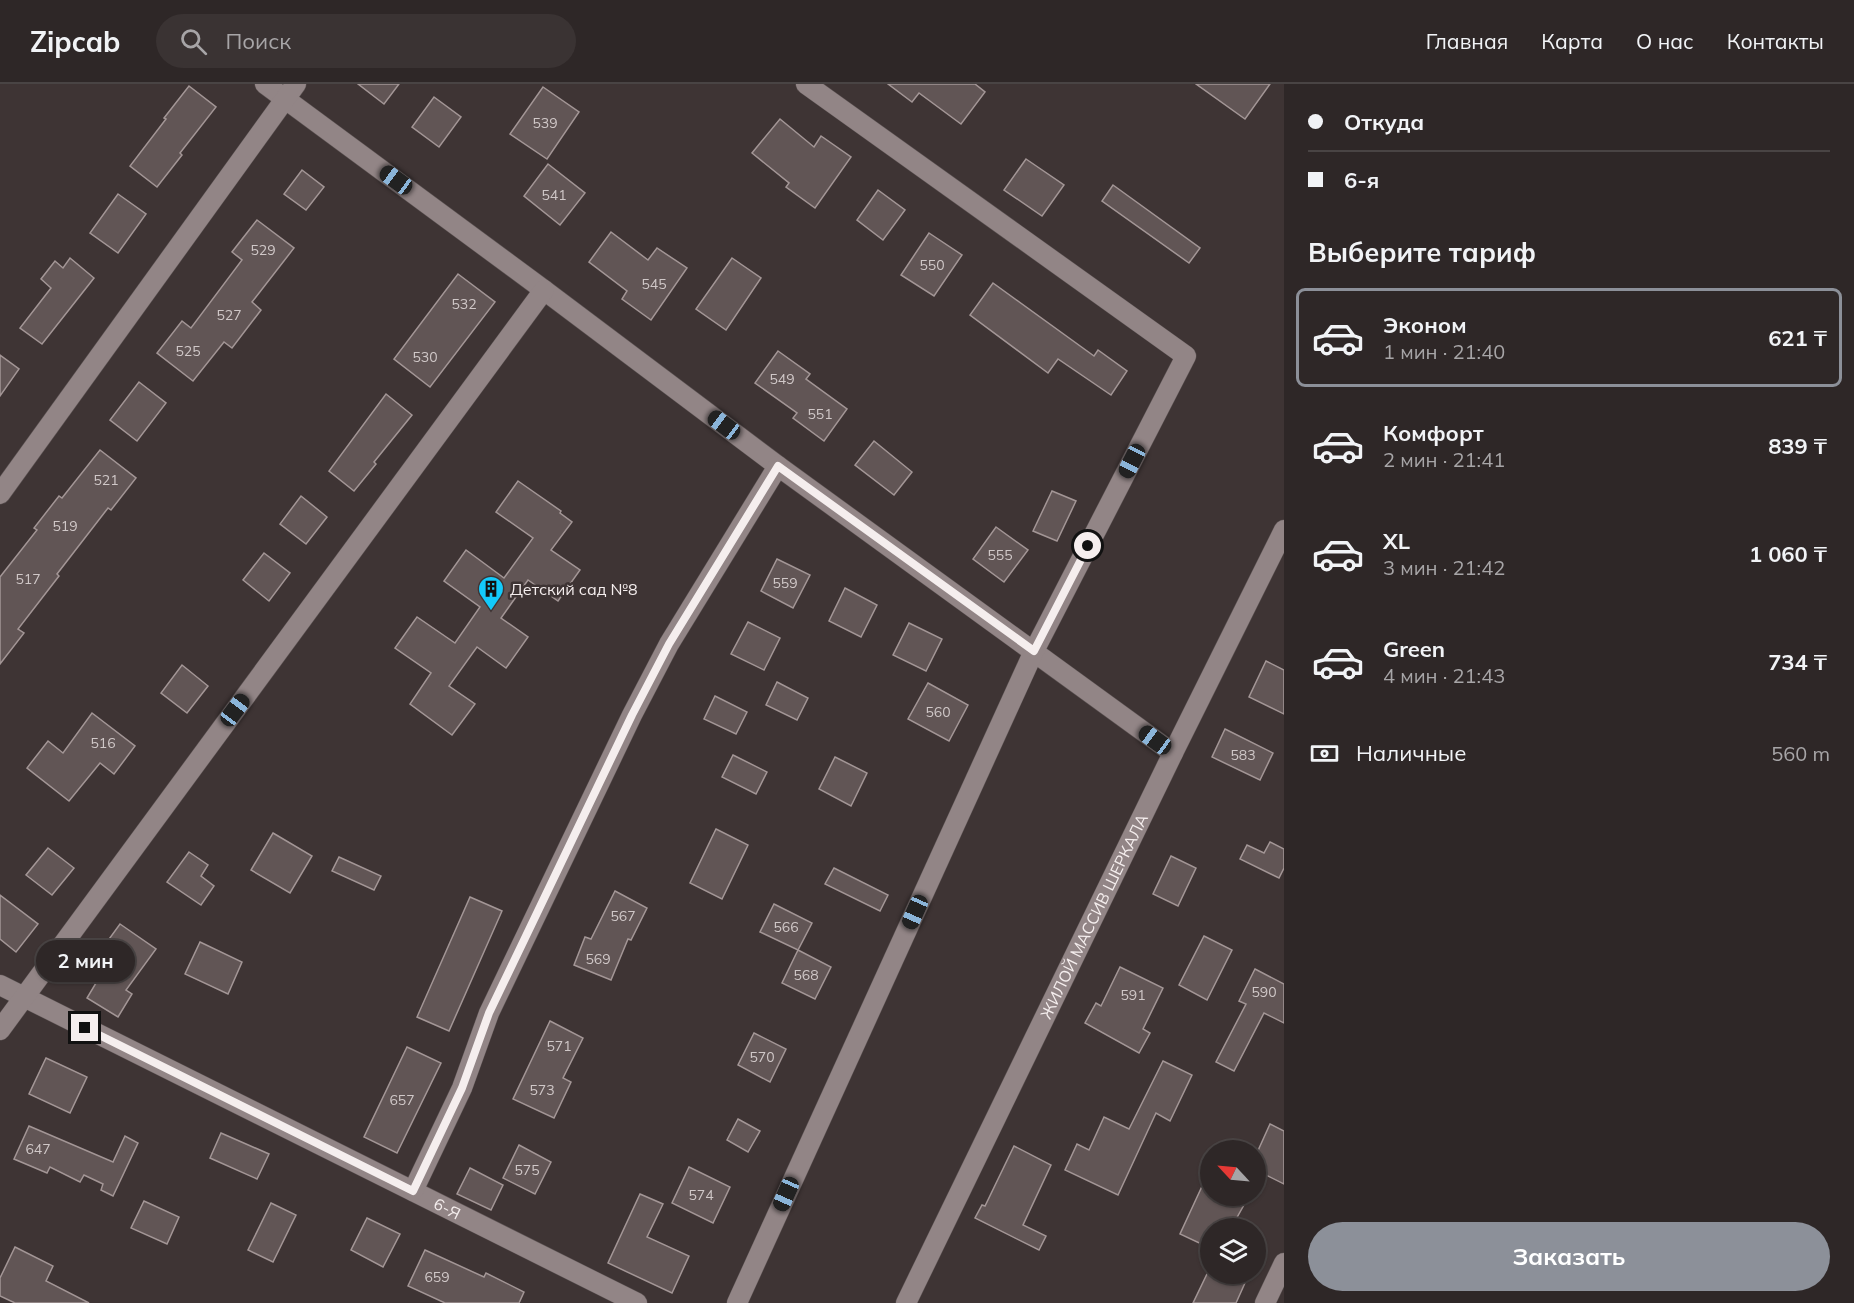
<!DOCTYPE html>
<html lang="ru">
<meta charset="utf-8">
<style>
body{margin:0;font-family:Mulish,sans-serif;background:#3a3333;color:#f1f3f6;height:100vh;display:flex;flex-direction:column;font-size:22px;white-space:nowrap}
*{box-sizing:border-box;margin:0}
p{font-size:20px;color:#a7a5a7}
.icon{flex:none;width:33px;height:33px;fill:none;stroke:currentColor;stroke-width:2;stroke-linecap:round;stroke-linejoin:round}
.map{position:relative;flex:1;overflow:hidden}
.details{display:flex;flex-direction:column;background:#2e2727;width:570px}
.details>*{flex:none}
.hud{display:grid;align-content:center;height:132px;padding:0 24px;background:#2e2727}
.needle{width:39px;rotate:296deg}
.tools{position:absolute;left:1200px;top:1056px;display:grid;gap:12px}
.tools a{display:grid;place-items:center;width:66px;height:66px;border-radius:50%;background:#2e2727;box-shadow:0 2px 4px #0004,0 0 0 2px #494444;font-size:30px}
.end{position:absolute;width:27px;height:27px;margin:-14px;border:8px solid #f5eeee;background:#111;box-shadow:0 0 0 3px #111}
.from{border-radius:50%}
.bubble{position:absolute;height:42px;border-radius:21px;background:#2e2727;box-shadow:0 2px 4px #0004,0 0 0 2px #494444;font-size:20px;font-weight:700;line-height:42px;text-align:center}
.car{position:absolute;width:18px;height:36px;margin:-18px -9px;border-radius:8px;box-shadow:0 0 4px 2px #0007;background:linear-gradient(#222 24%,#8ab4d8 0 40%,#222 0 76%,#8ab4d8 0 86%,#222 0)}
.hud b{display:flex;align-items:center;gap:21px;height:57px;font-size:22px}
.hud b+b{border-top:2px solid #494444}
.hud i{width:15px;height:15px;background:#f1f3f6}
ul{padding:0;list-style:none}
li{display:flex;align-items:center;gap:18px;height:99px;margin:0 12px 9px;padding:0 12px;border:3px solid transparent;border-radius:9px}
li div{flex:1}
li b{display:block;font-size:22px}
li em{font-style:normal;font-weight:700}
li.active{border-color:#8c9099}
li>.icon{width:54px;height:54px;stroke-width:1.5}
h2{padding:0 24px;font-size:27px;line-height:72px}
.pay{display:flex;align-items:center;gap:15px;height:66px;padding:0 24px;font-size:22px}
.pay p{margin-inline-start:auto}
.cta{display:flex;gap:12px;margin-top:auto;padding:12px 24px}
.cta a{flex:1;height:69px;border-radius:36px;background:#8c9099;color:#fff;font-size:24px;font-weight:700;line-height:69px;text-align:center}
header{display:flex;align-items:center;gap:36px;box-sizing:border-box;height:84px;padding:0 30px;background:#2e2727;border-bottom:2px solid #494444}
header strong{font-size:28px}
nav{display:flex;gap:33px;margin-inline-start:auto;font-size:21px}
.search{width:420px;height:54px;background:#3a3333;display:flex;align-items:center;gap:15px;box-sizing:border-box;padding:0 21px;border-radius:33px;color:#a7a5a7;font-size:22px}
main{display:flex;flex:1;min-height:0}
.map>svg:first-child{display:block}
.building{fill:#615555;stroke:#a39696;stroke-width:1.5}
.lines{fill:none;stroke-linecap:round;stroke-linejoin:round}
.minor-casing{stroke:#5b5252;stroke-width:21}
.minor{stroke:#928586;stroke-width:20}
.route{stroke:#f5eeee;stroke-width:8}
.labels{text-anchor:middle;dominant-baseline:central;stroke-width:5;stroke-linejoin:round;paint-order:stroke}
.number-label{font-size:14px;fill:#d0c8c8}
.poi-label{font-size:16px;fill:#f5eeee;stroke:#3e3434;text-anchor:start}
.street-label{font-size:16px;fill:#f5eeee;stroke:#3e3434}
</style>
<header>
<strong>Zipcab</strong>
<div class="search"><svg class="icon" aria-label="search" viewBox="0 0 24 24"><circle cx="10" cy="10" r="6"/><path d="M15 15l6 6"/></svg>Поиск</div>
<nav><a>Главная</a><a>Карта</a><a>О нас</a><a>Контакты</a></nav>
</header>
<main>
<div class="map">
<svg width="1284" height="1219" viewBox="0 0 1284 1219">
<rect width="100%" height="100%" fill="#3e3434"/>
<g class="building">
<path d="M358 0H399L384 20Z"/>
<path d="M888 0H975L985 8 961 40 919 9 912 18Z"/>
<path d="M1196 0H1270L1245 35Z"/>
<path d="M189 2 216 23 180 69 182 71 157 103 130 82 166 35 164 34Z"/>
<path d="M543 3 579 28 547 75 510 50Z"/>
<path d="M434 13 461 33 439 63 412 43Z"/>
<path d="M780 35 814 63 821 52 851 73 815 124 786 103 789 99 752 69Z"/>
<path d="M1026 75 1064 101 1042 132 1004 106Z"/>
<path d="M548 80 585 109 560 141 524 112Z"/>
<path d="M302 86 324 103 306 126 284 110Z"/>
<path d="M1113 101 1200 164 1189 179 1102 117Z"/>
<path d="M878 106 905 126 883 156 857 136Z"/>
<path d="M118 110 146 130 118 169 90 149Z"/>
<path d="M257 136 294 164 252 218 261 226 232 264 224 258 193 297 157 269 182 237 191 244 242 176 232 168Z"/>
<path d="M611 148 648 176 657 164 687 184 651 236 622 215 627 207 589 178Z"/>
<path d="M929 149 962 171 934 212 901 191Z"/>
<path d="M70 174 94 194 42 260 20 244 51 204 41 195 55 177 63 184Z"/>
<path d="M732 174 761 194 726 246 696 225Z"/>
<path d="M458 190 495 218 430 303 394 275Z"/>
<path d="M993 199 1094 272 1098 266 1127 287 1111 311 1058 275 1048 289 970 231Z"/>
<path d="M778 267 810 290 806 295 847 325 824 357 793 334 797 329 755 299Z"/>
<path d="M0 271 19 285 0 312Z"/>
<path d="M139 298 166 319 137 357 110 336Z"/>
<path d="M386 310 412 331 374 378 376 380 354 407 329 387Z"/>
<path d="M874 357 912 388 894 411 855 381Z"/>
<path d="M100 366 136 394 111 426 108 424 57 490 59 492 18 545 24 549 0 580V493L37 446 34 444 59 412 62 414Z"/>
<path d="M518 397 561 427 560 429 572 438 551 466 580 486 558 517 528 496 501 534 528 553 506 584 477 563 449 602 475 620 452 651 410 620 431 589 395 564 417 533 455 559 480 523 444 497 466 466 504 494 533 454 496 428Z"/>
<path d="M1052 407 1076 417 1057 457 1033 447Z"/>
<path d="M301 412 327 433 306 460 280 440Z"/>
<path d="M996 443 1028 466 1004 498 973 475Z"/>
<path d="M264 469 290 489 269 517 243 496Z"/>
<path d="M777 475 810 491 793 524 761 507Z"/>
<path d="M845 504 877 521 861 553 829 537Z"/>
<path d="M748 538 780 554 764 586 731 570Z"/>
<path d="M909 539 942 555 926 587 893 571Z"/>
<path d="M1266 577 1284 586V630L1249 613Z"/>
<path d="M182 581 208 602 187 629 161 609Z"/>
<path d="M777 598 808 614 797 636 766 621Z"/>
<path d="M928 599 968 621 949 657 908 635Z"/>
<path d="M715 612 747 628 736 650 704 635Z"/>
<path d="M92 629 135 662 114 690 100 679 69 717 27 684 48 657 63 669Z"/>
<path d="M1225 645 1273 669 1260 696 1212 673Z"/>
<path d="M733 671 767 688 756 710 722 693Z"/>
<path d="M835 673 867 689 851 722 819 705Z"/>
<path d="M716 745 748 761 722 815 690 799Z"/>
<path d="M273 749 312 772 290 809 251 786Z"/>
<path d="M1270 758 1284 765V784L1279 794 1240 775 1247 761 1264 769Z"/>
<path d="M48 764 74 784 52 811 26 791Z"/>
<path d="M189 768 208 781 201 792 214 802 201 821 167 798Z"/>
<path d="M1171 772 1196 784 1178 822 1153 810Z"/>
<path d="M339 773 381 792 374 806 332 787Z"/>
<path d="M834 784 888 811 880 827 825 800Z"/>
<path d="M615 807 647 824 631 856 628 855 611 896 574 881 585 853 591 855Z"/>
<path d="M0 811 38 840 16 868 0 855Z"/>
<path d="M470 813 502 827 449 947 417 933Z"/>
<path d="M774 820 812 839 798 866 760 848Z"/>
<path d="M120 840 156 865 126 906 132 910 118 933 87 914 114 869 104 862Z"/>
<path d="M1204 852 1232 866 1207 916 1179 901Z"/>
<path d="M200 858 242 878 228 910 185 890Z"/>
<path d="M798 866 831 883 815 915 782 899Z"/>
<path d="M1120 883 1163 904 1143 945 1150 949 1139 969 1085 939 1096 919 1101 922Z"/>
<path d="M1255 885 1284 900V939L1264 929 1234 987 1216 978 1246 920 1239 917Z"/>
<path d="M550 937 583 954 563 994 571 998 554 1034 513 1015Z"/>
<path d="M754 949 786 965 770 998 738 981Z"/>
<path d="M407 963 441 979 397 1069 364 1053Z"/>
<path d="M46 974 87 993 70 1029 29 1010Z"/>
<path d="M1163 977 1192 991 1170 1037 1156 1029 1118 1111 1065 1086 1077 1060 1089 1066 1104 1033 1129 1045Z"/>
<path d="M738 1035 760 1047 748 1068 727 1056Z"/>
<path d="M1270 1040 1284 1047V1100L1256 1086V1071Z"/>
<path d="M29 1042 113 1078 125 1052 138 1059 113 1112 101 1106 103 1100 84 1091 80 1098 50 1083 47 1089 14 1075Z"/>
<path d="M221 1049 269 1070 257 1095 210 1074Z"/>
<path d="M519 1061 551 1078 535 1110 503 1094Z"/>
<path d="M1014 1062 1051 1081 1023 1141 1046 1152 1039 1166 975 1134 982 1121 985 1122Z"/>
<path d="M689 1083 730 1103 713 1139 672 1119Z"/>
<path d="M470 1084 503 1101 491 1126 457 1110Z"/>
<path d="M1210 1085V1112H1249L1231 1144H1210V1164L1180 1150Z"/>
<path d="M640 1110 663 1120 647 1153 689 1172 672 1209 608 1179Z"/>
<path d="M144 1117 179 1133 167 1160 131 1144Z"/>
<path d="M271 1119 296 1131 273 1178 248 1166Z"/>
<path d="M367 1134 400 1150 383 1183 351 1166Z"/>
<path d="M15 1163 53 1182 46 1197 89 1219H15L0 1212V1194Z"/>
<path d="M425 1166 484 1193 486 1189 524 1208 519 1219H445L408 1202Z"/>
<path d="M1207 1190H1225L1245 1199 1236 1219H1193Z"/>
</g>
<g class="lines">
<defs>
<g id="minor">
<path d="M265 0 544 206 778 382 1173 669"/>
<path d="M0 410 296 0"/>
<path id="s1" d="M0 901 637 1219"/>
<path d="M0 946 544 206"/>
<path d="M413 1107 462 1004 489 929 632 631 669 560 778 382"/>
<path d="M737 1219 1034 567 1186 272 806 0"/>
<path id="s2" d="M906 1219 1173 669 1284 446"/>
<path d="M1265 1219 1284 1179"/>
</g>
</defs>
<use href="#minor" class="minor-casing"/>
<use href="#minor" class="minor"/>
</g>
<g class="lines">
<path class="route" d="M85 944 413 1107 462 1004 489 929 632 631 669 560 778 382 1034 567 1088 462"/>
</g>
<defs>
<symbol id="building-pin" viewBox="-11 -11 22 30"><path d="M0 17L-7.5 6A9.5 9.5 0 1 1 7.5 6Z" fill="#13cafb" stroke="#3e3434"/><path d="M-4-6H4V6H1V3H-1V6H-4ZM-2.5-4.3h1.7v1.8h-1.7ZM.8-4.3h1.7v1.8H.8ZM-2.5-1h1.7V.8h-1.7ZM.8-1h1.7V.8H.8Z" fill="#111"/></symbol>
</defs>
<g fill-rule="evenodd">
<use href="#building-pin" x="476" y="490" width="30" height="40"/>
</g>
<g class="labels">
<g class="number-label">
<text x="545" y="39">539</text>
<text x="554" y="111">541</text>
<text x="263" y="166">529</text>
<text x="932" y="181">550</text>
<text x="654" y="200">545</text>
<text x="464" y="220">532</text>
<text x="229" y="231">527</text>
<text x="188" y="267">525</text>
<text x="425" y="273">530</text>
<text x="782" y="295">549</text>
<text x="820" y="330">551</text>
<text x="106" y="396">521</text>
<text x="65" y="442">519</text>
<text x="1000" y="471">555</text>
<text x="28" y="495">517</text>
<text x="785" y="499">559</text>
<text x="938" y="628">560</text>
<text x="103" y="659">516</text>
<text x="1243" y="671">583</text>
<text x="623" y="832">567</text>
<text x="786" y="843">566</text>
<text x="598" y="875">569</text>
<text x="806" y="891">568</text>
<text x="1264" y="908">590</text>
<text x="1133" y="911">591</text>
<text x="559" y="962">571</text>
<text x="762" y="973">570</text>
<text x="542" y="1006">573</text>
<text x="402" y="1016">657</text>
<text x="38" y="1065">647</text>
<text x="527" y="1086">575</text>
<text x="701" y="1111">574</text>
<text x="437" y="1193">659</text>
</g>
<g class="poi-label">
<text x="510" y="505">Детский сад №8</text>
</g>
<g class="street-label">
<text stroke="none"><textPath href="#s2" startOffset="430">ЖИЛОЙ МАССИВ ШЕРКАЛА</textPath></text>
<text stroke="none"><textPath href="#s1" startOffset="500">6-Я</textPath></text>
</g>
</g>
</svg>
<div class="tools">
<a><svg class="needle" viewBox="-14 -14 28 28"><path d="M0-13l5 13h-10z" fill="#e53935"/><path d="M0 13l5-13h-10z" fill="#a7a5a7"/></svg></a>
<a><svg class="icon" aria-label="layers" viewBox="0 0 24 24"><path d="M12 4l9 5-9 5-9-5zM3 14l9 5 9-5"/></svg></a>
</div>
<i class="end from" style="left:1088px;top:462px"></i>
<i class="end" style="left:85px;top:944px"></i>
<div class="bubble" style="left:36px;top:856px;width:99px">2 мин</div>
<i class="car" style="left:396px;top:96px;rotate:306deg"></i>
<i class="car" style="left:724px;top:341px;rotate:307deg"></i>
<i class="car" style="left:1132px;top:377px;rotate:207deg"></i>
<i class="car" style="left:235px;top:626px;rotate:37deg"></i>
<i class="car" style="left:1155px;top:656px;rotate:306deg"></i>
<i class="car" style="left:915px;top:828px;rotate:204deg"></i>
<i class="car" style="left:786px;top:1110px;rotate:204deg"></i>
</div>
<section class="details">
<div class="hud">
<b><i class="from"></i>Откуда</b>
<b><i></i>6-я</b>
</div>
<h2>Выберите тариф</h2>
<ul>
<li class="active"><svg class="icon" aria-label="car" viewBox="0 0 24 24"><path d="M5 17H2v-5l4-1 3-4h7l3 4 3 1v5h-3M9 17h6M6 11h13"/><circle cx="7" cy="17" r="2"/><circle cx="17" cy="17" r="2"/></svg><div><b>Эконом</b><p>1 мин · 21:40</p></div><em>621 ₸</em></li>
<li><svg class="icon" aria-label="car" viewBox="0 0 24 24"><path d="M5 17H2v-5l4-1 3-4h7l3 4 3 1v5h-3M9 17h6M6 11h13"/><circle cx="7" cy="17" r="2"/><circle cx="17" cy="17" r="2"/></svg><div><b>Комфорт</b><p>2 мин · 21:41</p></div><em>839 ₸</em></li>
<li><svg class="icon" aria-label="car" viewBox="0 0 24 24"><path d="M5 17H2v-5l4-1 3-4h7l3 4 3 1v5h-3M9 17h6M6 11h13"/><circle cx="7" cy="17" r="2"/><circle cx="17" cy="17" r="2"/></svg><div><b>XL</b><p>3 мин · 21:42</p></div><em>1 060 ₸</em></li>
<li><svg class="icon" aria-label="car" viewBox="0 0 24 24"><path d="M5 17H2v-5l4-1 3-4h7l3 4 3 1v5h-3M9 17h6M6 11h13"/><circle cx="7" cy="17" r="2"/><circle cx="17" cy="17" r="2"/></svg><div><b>Green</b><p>4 мин · 21:43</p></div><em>734 ₸</em></li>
</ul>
<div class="pay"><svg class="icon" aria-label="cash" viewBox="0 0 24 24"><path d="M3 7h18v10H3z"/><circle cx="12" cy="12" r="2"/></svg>Наличные<p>560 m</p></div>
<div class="cta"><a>Заказать</a></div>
</section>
</main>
